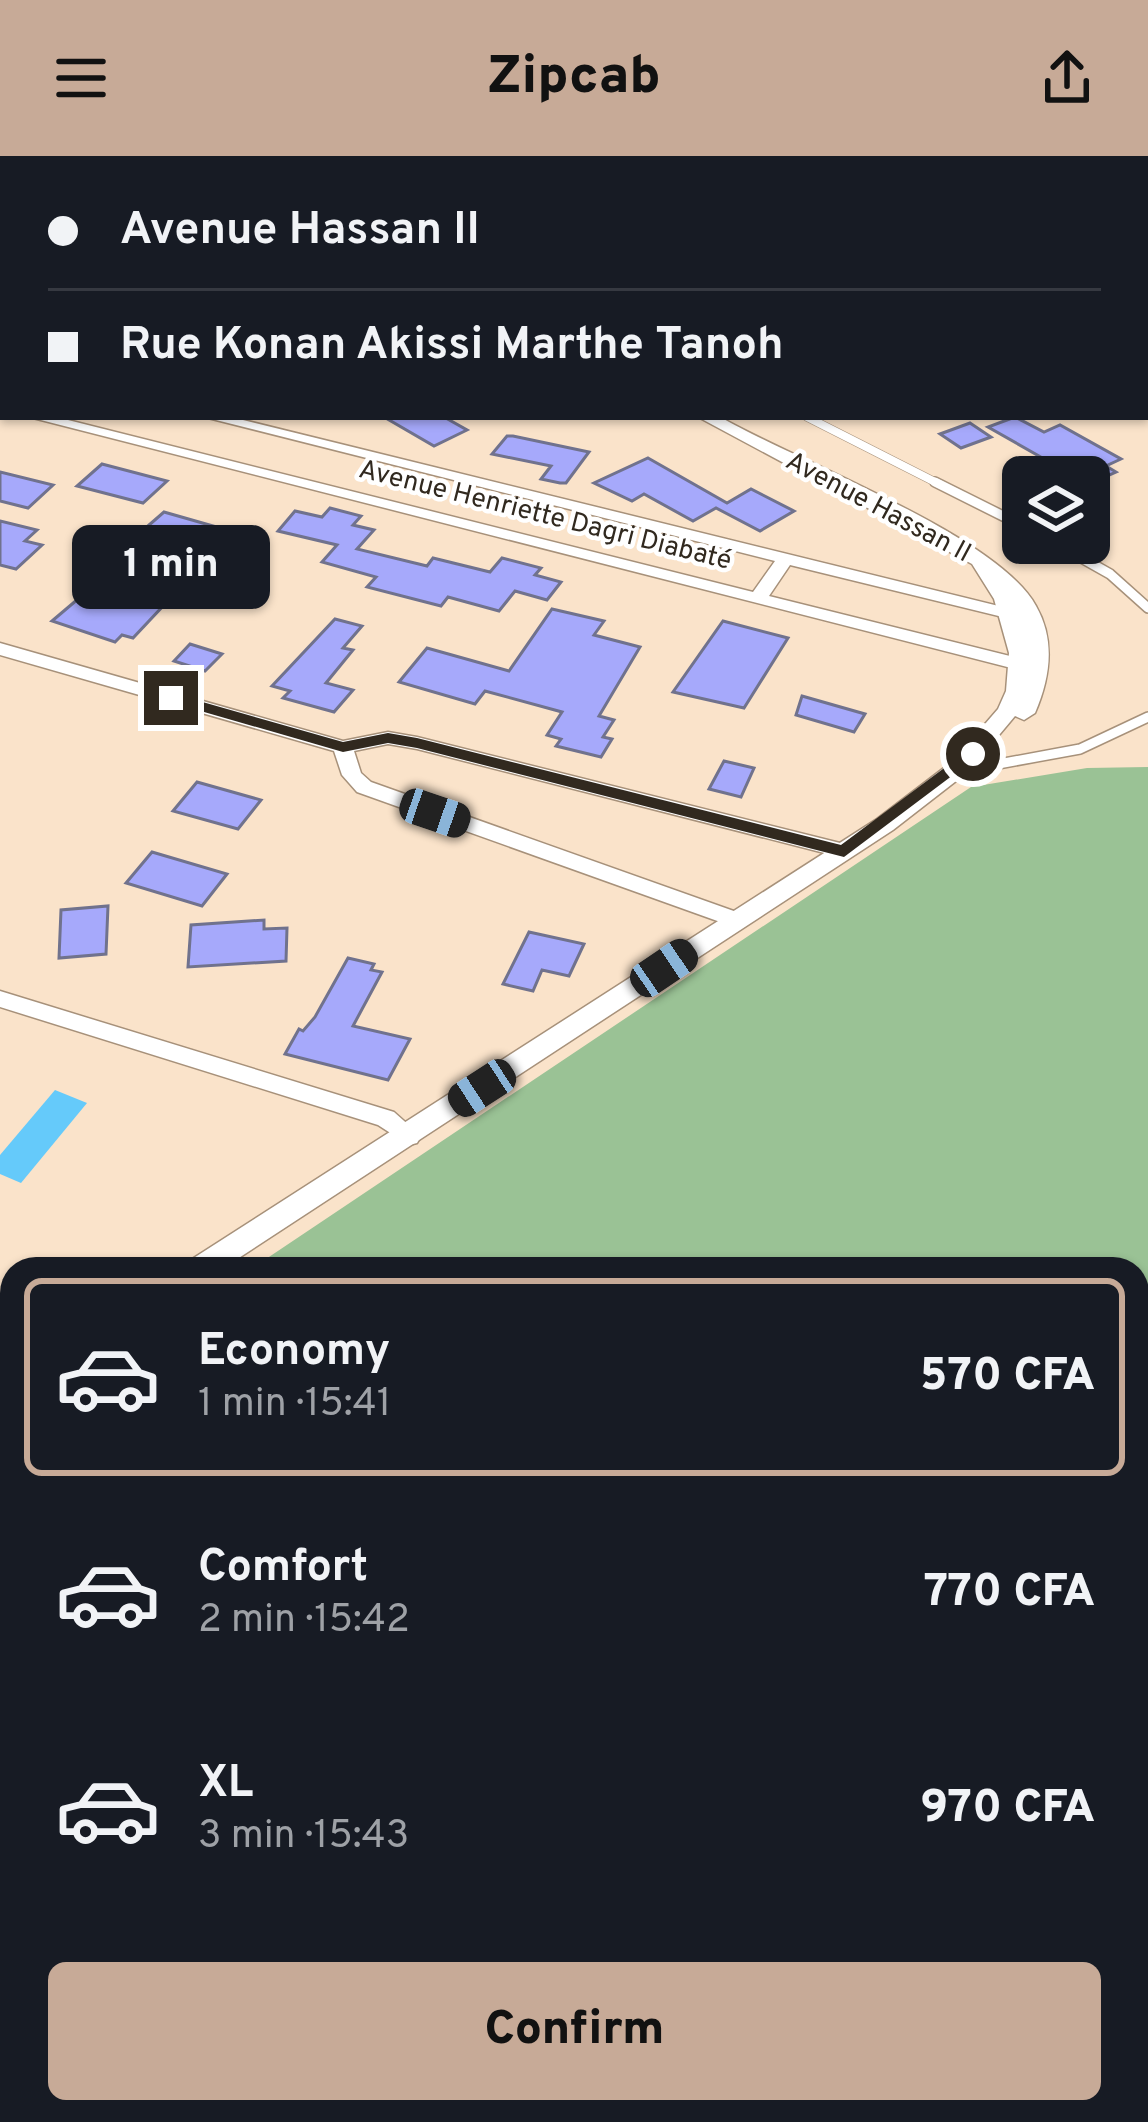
<!DOCTYPE html>
<meta charset="utf-8">
<style>
body{margin:0;font-family:Overpass,sans-serif;background:#242831;color:#f1f3f6;height:100vh;display:flex;flex-direction:column;font-size:45px;white-space:nowrap}
*{box-sizing:border-box;margin:0}
p{font-size:39px;color:#9ea1a6}
.icon{flex:none;width:66px;height:66px;fill:none;stroke:currentColor;stroke-width:2;stroke-linecap:round;stroke-linejoin:round}
.map{position:relative;flex:1;overflow:hidden}
.drawer{position:absolute;left:0px;top:1101px;width:1149px;height:867px;display:flex;flex-direction:column;background:#171b24;border-radius:36px 36px 0 0;box-shadow:0 3px 9px #0004}
.drawer>*{flex:none}
.hud{position:absolute;left:0px;top:0px;width:1149px;height:264px;box-shadow:0 3px 9px #0004;display:grid;align-content:center;height:264px;padding:0 48px;background:#171b24}
.tools{position:absolute;left:1002px;top:300px;display:grid;gap:24px}
.tools a{display:grid;place-items:center;width:108px;height:108px;border-radius:18px;background:#171b24;box-shadow:0 3px 9px #0004;font-size:60px}
.end{position:absolute;width:54px;height:54px;margin:-27px;border:15px solid #31291f;background:#fff;box-shadow:0 0 0 6px #fff}
.from{border-radius:50%}
.bubble{position:absolute;height:84px;border-radius:18px;background:#171b24;box-shadow:0 3px 9px #0004;font-size:39px;font-weight:800;line-height:84px;text-align:center}
.car{position:absolute;width:36px;height:72px;margin:-36px -18px;border-radius:15px;box-shadow:0 0 9px 3px #0007;background:linear-gradient(#222 24%,#8ab4d8 0 40%,#222 0 76%,#8ab4d8 0 86%,#222 0)}
.hud b{display:flex;align-items:center;gap:42px;height:114px;font-size:45px}
.hud b+b{border-top:3px solid #363941}
.hud i{width:30px;height:30px;background:#f1f3f6}
ul{padding:21px 0 0;list-style:none}
li{display:flex;align-items:center;gap:36px;height:198px;margin:0 24px 18px;padding:0 24px;border:6px solid transparent;border-radius:18px}
li div{flex:1}
li b{display:block;font-size:45px}
li em{font-style:normal;font-weight:800}
li.on{border-color:#c7aa97}
li>.icon{width:108px;height:108px;stroke-width:1.5}
.action{display:flex;gap:24px;margin-top:auto;padding:24px 48px}
.action a{flex:1;height:138px;border-radius:18px;background:#c7aa97;color:#111;font-size:48px;font-weight:800;line-height:138px;text-align:center}
header{display:flex;justify-content:space-between;align-items:center;height:156px;padding:0 48px;background:#c7aa97;color:#111;font-size:54px;font-weight:800}
.map>svg:first-child{display:block}
.green{fill:#9ac295}
.water{fill:#65cafa}
.lines{fill:none;stroke-linecap:round;stroke-linejoin:round}
.stream-far1{stroke:#65cafa;stroke-width:8}
.stream{stroke:#65cafa;stroke-width:9}
.building{fill:#a6a9fb;stroke:#70728d;stroke-width:3}
.service-far1-casing{stroke:#a7917a;stroke-width:9}
.service-casing{stroke:#a7917a;stroke-width:12}
.minor-casing{stroke:#a7917a;stroke-width:3}
.tertiary-casing{stroke:#a7917a;stroke-width:3}
.secondary-casing{stroke:#a7917a;stroke-width:3}
.service-far1{stroke:#fff;stroke-width:8}
.service{stroke:#fff;stroke-width:9}
.minor{fill:#fff;fill-rule:evenodd}
.tertiary{fill:#fff;fill-rule:evenodd}
.secondary{fill:#fff;fill-rule:evenodd}
.secondary-bridge-casing{stroke:#a7917a;stroke-width:45;stroke-linecap:butt}
.secondary-bridge{stroke:#fff;stroke-width:42}
.route{fill:#31291f}
.labels{text-anchor:middle;dominant-baseline:central;stroke-width:9;stroke-linejoin:round;paint-order:stroke}
.far-street-label{font-size:27px;fill:#31291f;stroke:#fff}
</style>
<header><svg class="icon" aria-label="menu" viewBox="0 0 24 24"><path d="M4 6h16M4 12h16M4 18h16"/></svg>Zipcab<svg class="icon" aria-label="share" viewBox="0 0 24 24"><path d="M12 15V3M7 8l5-5 5 5M5 13v7h14v-7"/></svg></header>
<div class="map">
<svg width="1148" height="1966" viewBox="0 0 1148 1966">
<rect width="100%" height="100%" fill="#fae3ca"/>
<g class="green">
<path d="M1148 611V1318L1137 1320V1113H251L971 631 1087 612Z"/>
<path d="M12 1282V1701L0 1713V1291Z"/>
</g>
<g class="water">
<path d="M707 0H1148V254L1146 3Z"/>
<path d="M55 934 87 947 21 1027 0 1018V999Z"/>
</g>
<g class="lines">
<path class="stream-far1" d="M1137 1213 1148 1215"/>
<path class="stream" d="M0 1655 12 1646"/>
</g>
<g class="building">
<path d="M384 261H444L467 274 434 290Z"/>
<path d="M1015 261 1044 276 1060 269 1121 303 1106 310 1116 316 1089 328V321H1076L988 271Z"/>
<path d="M970 267 991 281 961 292 940 278Z"/>
<path d="M507 280H513L589 296 566 327H560L541 323 551 310 492 298Z"/>
<path d="M648 302 727 347 751 333 794 355 760 375 716 352 693 365 644 338 632 345 594 327Z"/>
<path d="M102 308 167 325 143 347 77 330Z"/>
<path d="M0 316 53 329 28 352 0 345Z"/>
<path d="M330 352 361 360 353 369 374 374 357 393 427 410 433 402 490 416 502 402 541 412 535 419 561 426 547 444 515 435 499 455 448 441 441 450 367 431 376 421 322 406 337 389 278 375 295 355 322 361Z"/>
<path d="M164 356 220 372 201 389 141 376Z"/>
<path d="M0 365 37 374 25 385 42 389 16 413 0 409Z"/>
<path d="M104 421 153 434 142 445 163 450 133 482 122 479 115 486 52 465Z"/>
<path d="M552 453 604 465 594 479 640 491 599 560 614 564 603 581 612 583 601 601 556 590 561 583 547 579 562 556 485 535 475 548 399 526 427 492 509 515Z"/>
<path d="M335 463 362 470 343 492 353 494 326 527 353 534 334 556 283 542 290 535 272 530Z"/>
<path d="M723 465 788 482 744 552 673 536Z"/>
<path d="M190 488 222 498 205 515 174 505Z"/>
<path d="M802 540 865 558 854 576 796 559Z"/>
<path d="M724 605 754 612 741 641 709 633Z"/>
<path d="M197 626 261 644 238 673 173 655Z"/>
<path d="M152 696 227 718 202 750 126 727Z"/>
<path d="M108 750 106 798 59 802 61 754Z"/>
<path d="M264 764V773L287 772 286 805 188 811 191 769Z"/>
<path d="M529 776 584 788 569 820 542 814 533 835 503 828Z"/>
<path d="M348 802 374 808 371 814 382 816 353 870 410 883 388 924 285 898 299 873 303 875 315 861Z"/>
</g>
<g class="lines">
<defs>
<path id="service-far1" d="M807 261 941 329"/>
<g id="service">
<path d="M935 326 1023 370"/>
<path d="M1055 387 1110 418 1148 452"/>
<path d="M955 616 1080 593 1148 561"/>
</g>
<g id="minor">
<path d="M0 50 3 51V59L0 58Z"/>
<path d="M0 205 3 206V216L0 215Z"/>
<path d="M0 247 3 248V258L0 257Z"/>
<path d="M29 261H56L753 436 775 405 204 261H231L1027 457 1033 458V466L1027 467 790 409 769 440 1042 508 1044 512 1035 518Z"/>
<path d="M0 487 343 585 388 576 417 581 844 688 854 695 844 702 417 593 388 588 354 595 361 617 371 626 745 759 748 764 745 769 737 772 357 636 342 619 334 595 0 499Z"/>
<path d="M0 835 394 956 421 980 417 987 409 989 378 969 0 851Z"/>
</g>
<g id="tertiary">
<path d="M366 0H392L394 3H368Z"/>
<path d="M3 156V167L0 168V157Z"/>
<path d="M698 261H720C797 305 997 379 1036 450 1056 485 1050 522 1035 557L1024 564 1015 560 969 615 893 674 222 1113H185L189 1105 877 663 953 605 998 553 1006 535 1009 497 994 443 972 408Z"/>
<path d="M12 1229V1262L0 1267V1234Z"/>
</g>
<g id="secondary">
<path d="M1137 1667 1148 1670V1714L1137 1711Z"/>
<path d="M1137 1848 1148 1850V1896L1137 1894Z"/>
<rect x="0" y="1893" width="12" height="48"/>
<path d="M1148 1940V1966H1102L1106 1956H1137V1941Z"/>
</g>
</defs>
<use href="#service-far1" class="service-far1-casing"/>
<use href="#service" class="service-casing"/>
<use href="#minor" class="minor-casing"/>
<use href="#tertiary" class="tertiary-casing"/>
<use href="#secondary" class="secondary-casing"/>
<use href="#service-far1" class="service-far1"/>
<use href="#service" class="service"/>
<use href="#minor" class="minor"/>
<use href="#tertiary" class="tertiary"/>
<use href="#secondary" class="secondary"/>
<defs>
<path id="secondary-bridge" d="M357 1966 549 1956"/>
</defs>
<use href="#secondary-bridge" class="secondary-bridge-casing"/>
<use href="#secondary-bridge" class="secondary-bridge"/>
</g>
<path class="route" d="M171 537 343 586 388 577 417 582 841 689 967 595 981 598 844 701 417 592 388 587 343 596 166 545 164 542Z"/>
<g class="labels">
<g class="far-street-label">
<text transform="translate(878 352) rotate(28)">Avenue Hassan II</text>
<text transform="translate(545 360) rotate(14)">Avenue Henriette Dagri Diabaté</text>
</g>
</g>
</svg>
<div class="tools">
<a><svg class="icon" aria-label="layers" viewBox="0 0 24 24"><path d="M12 4l9 5-9 5-9-5zM3 14l9 5 9-5"/></svg></a>
</div>
<i class="end from" style="left:973px;top:598px"></i>
<i class="end" style="left:171px;top:542px"></i>
<div class="bubble" style="left:72px;top:369px;width:198px">1 min</div>
<i class="car" style="left:435px;top:657px;rotate:109deg"></i>
<i class="car" style="left:664px;top:812px;rotate:56deg"></i>
<i class="car" style="left:482px;top:932px;rotate:237deg"></i>
<div class="hud">
<b><i class="from"></i>Avenue Hassan II</b>
<b><i></i>Rue Konan Akissi Marthe Tanoh</b>
</div>
<section class="drawer">
<ul>
<li class="on"><svg class="icon" aria-label="car" viewBox="0 0 24 24"><path d="M5 17H2v-5l4-1 3-4h7l3 4 3 1v5h-3M9 17h6M6 11h13"/><circle cx="7" cy="17" r="2"/><circle cx="17" cy="17" r="2"/></svg><div><b>Economy</b><p>1 min · 15:41</p></div><em>570 CFA</em></li>
<li><svg class="icon" aria-label="car" viewBox="0 0 24 24"><path d="M5 17H2v-5l4-1 3-4h7l3 4 3 1v5h-3M9 17h6M6 11h13"/><circle cx="7" cy="17" r="2"/><circle cx="17" cy="17" r="2"/></svg><div><b>Comfort</b><p>2 min · 15:42</p></div><em>770 CFA</em></li>
<li><svg class="icon" aria-label="car" viewBox="0 0 24 24"><path d="M5 17H2v-5l4-1 3-4h7l3 4 3 1v5h-3M9 17h6M6 11h13"/><circle cx="7" cy="17" r="2"/><circle cx="17" cy="17" r="2"/></svg><div><b>XL</b><p>3 min · 15:43</p></div><em>970 CFA</em></li>
</ul>
<div class="action"><a>Confirm</a></div>
</section>
</div>
